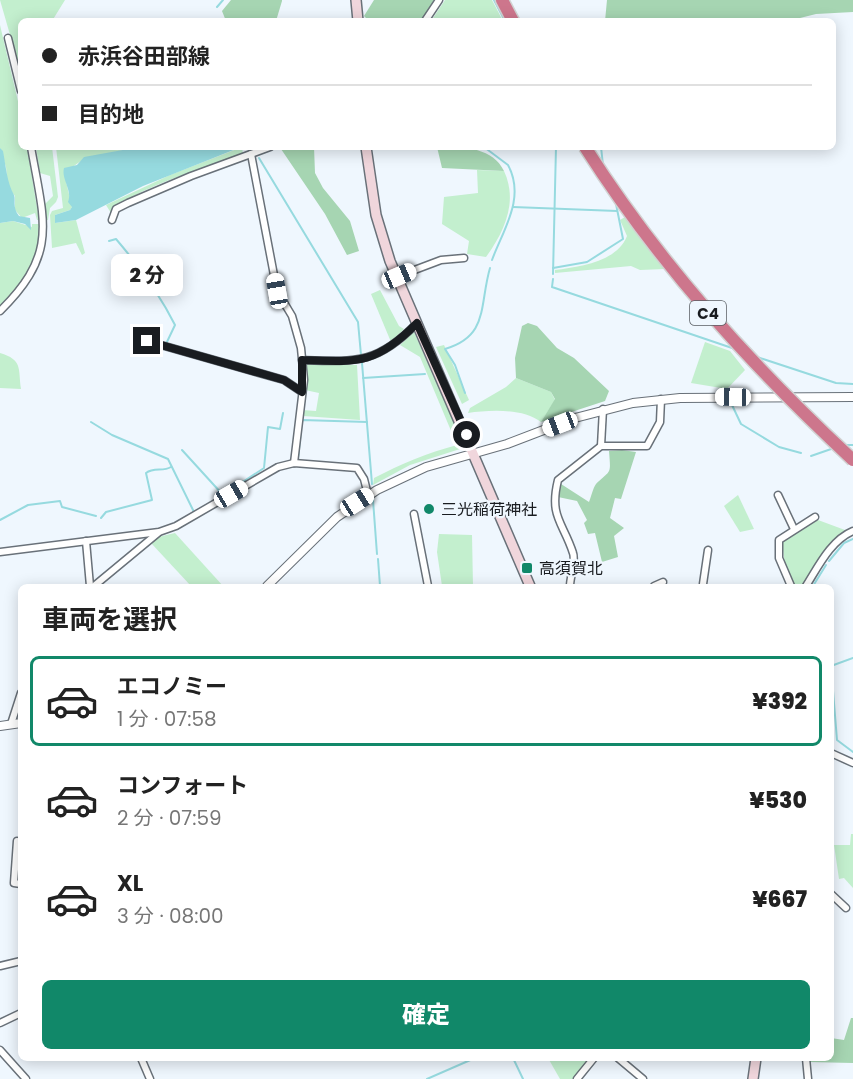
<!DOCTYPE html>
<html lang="ja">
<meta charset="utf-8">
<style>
body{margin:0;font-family:Poppins,"Noto Sans JP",sans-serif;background:#f6f6f6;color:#222;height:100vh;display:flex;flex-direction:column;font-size:22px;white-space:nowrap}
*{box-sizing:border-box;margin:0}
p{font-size:20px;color:#767676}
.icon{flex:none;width:33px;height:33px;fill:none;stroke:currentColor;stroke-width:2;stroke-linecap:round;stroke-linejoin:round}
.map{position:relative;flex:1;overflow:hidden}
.panel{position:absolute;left:18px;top:584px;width:816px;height:477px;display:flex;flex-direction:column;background:#fff;border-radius:9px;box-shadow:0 3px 15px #0003}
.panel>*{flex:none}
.guide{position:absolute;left:18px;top:18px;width:818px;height:132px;border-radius:9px;box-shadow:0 3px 15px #0003;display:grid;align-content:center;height:132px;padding:0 24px;background:#fff}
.end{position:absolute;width:27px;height:27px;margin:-14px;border:8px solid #191c20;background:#fff;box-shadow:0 0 0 3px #fff}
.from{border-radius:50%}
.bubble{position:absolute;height:42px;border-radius:9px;background:#fff;box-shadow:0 3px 15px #0003;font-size:20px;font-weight:800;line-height:42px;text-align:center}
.car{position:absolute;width:18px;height:36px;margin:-18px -9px;border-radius:8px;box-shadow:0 0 4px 2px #0007;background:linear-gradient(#fff 24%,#345 0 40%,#fff 0 76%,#345 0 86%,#fff 0)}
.guide b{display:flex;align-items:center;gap:21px;height:57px;font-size:22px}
.guide b+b{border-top:2px solid #e0e0e0}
.guide i{width:15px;height:15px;background:#222}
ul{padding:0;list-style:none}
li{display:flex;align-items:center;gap:18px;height:90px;margin:0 12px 9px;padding:0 12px;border:3px solid transparent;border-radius:9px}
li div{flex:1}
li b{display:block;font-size:22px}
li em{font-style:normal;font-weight:800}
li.selected{border-color:#118869}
li>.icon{width:54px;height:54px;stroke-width:1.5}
h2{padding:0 24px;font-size:27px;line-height:72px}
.action{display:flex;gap:12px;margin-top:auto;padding:12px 24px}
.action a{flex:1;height:69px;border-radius:9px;background:#118869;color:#fff;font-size:24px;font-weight:800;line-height:69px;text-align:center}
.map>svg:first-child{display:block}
.green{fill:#c3efce}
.forest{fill:#a6d5b2}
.water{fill:#96dadf}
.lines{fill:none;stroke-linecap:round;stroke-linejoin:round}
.stream{stroke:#96dadf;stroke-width:2}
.minor-casing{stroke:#697179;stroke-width:9}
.tertiary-casing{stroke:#697179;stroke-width:10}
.secondary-casing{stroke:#697179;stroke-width:12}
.motorway-casing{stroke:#d1d2d2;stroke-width:15}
.minor{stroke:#fff;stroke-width:6}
.tertiary{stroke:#fff;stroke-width:8}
.secondary{stroke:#f0d6dc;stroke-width:9}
.motorway{stroke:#cd768c;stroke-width:12}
.motorway-bridge-casing{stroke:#d1d2d2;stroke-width:15;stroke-linecap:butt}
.motorway-bridge{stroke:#cd768c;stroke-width:12}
.route{stroke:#191c20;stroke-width:8}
.poi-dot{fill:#118869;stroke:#eff7fe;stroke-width:2}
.labels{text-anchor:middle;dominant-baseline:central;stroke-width:4.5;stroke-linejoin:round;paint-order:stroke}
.shield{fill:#eff7fe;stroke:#595e63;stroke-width:1.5}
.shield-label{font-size:15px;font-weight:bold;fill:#191c20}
.poi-label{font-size:16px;fill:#191c20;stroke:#eff7fe;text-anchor:start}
</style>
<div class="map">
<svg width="853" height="1079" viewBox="0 0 853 1079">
<rect width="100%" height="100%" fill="#eff7fe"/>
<g class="green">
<path d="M0 0H65L52 21H21V73Z"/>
<path d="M445 0H492L503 21H431Z"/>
<path d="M0 25 21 114V147H27L39 220H37L35 213 22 218 15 210V196L8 187 6 167 0 148Z"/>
<path d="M36 147H52L58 197 56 202 50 208 48 220 44 221 42 207 53 196 50 176 40 173Z"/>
<path d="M56 147H139L85 158 64 173 72 207 70 210 55 215V223L76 220 85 253 82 255 76 243 52 248 50 215 52 211 63 208Z"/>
<path d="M242 147 243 154C213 165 128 190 111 213L106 205 170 175Z"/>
<path d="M477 170 504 171C518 201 505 231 486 257L467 254 469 241 442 224 444 197 478 193Z"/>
<path d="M625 217 665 269 640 270 631 266 555 273V270C579 267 617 262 627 236L620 220Z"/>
<path d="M13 221 32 227V224H40C42 259 23 283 0 307V223Z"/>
<path d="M380 290 399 326 404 329 391 342 371 294Z"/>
<path d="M414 332 462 441 460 449 410 465 373 485 374 478C401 464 427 453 457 445L420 357 400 345Z"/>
<path d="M705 342 730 351 745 370 727 389 691 383Z"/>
<path d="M444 345 469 400 462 404 436 347Z"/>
<path d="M0 353C23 360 18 368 21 389L0 388Z"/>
<path d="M307 363 357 365 360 420 303 416 302 410 316 411 319 393 305 390Z"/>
<path d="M516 378 551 392 555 400 541 422C523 408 489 410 468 413L470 408 506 387Z"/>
<path d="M738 495 754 529 740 532 724 506Z"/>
<path d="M818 520 845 530 821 557 802 586H795L785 566 782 541Z"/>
<path d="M175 533 223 586H191L151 543 158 537Z"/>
<path d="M439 534 472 535 473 586H442L437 552Z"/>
<path d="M851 834H853V888L844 878 839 879 834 845H850Z"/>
<path d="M548 1058H589L574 1079H560Z"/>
</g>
<g class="forest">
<path d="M231 0H282V1L276 21H226L222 11Z"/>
<path d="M374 0H434L421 21H369L364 16Z"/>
<path d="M607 0H853V12L816 14 788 21H605Z"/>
<path d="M290 147H314L315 173 323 188 350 221 359 251 347 255 325 214 281 149Z"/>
<path d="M437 147C461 147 492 146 504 171L442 168Z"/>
<path d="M528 323 537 326 557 348 574 358 609 391 605 401 541 422 555 399 551 392 516 378 515 358 522 326Z"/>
<path d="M622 450 636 452 621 499 615 498 610 518 624 528 614 536 618 557 602 562 595 533 588 534 584 523 587 520 577 501 558 497 561 484 589 502C591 497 593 488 596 484 611 469 611 476 609 451Z"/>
<path d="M851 1018H853V1063L809 1062V1058H831V1038L844 1040Z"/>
</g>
<g class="water">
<path d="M139 147H241L143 186 76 220 55 223V215L70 210 72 207 68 202C73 191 61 179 64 168L77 165 84 157Z"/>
<path d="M0 148 3 151C6 167 7 183 14 195 16 200 12 207 19 216L30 218 31 230 25 224 13 221 0 223Z"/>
</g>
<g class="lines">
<g class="stream">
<path d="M494 0 505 21"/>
<path d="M217 7 223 0"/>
<path d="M484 147 508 165C526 198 503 230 492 260"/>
<path d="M601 147 603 165"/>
<path d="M259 158 358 322 361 355"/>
<path d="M513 207 617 211"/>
<path d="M109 241 116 239C139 266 159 293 175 325L166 344"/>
<path d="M553 268 587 262 623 239 616 204"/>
<path d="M553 274 556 147"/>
<path d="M553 279 552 287 735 349"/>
<path d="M757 357 836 383 853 384"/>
<path d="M362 363 372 484"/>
<path d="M363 378 425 374"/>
<path d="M465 393 455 365 445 349C489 336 479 306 490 268"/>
<path d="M732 405 741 424 779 447 801 453"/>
<path d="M91 422 112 435 168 459 194 512"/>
<path d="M842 445H853"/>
<path d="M182 450 223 495 264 468 268 427 280 429 283 413"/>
<path d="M811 456 834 448"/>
<path d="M298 459 302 420 367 422"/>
<path d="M373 500 377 554"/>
<path d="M101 518 106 512 152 500 146 473C154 467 163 472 171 467"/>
<path d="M0 520 28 505 60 501 62 507 96 516"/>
<path d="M378 559 380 586"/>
<path d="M829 561 844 543 853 539"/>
<path d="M813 586 826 565"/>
<path d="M831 666 837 740 853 752"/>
<path d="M831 666 853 658"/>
<path d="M18 880 21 844"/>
<path d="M513 1058 523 1079"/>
<path d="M427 1079 475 1058"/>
</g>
<defs>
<g id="minor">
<path d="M425 21 439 0"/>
<path d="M8 38 21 91"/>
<path d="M251 154 277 291 292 316 301 348 304 380 294 463"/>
<path d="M112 220 116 209 128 203 191 176 270 147"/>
<path d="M396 277 441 260 464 258"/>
<path d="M0 311C59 253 44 222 31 147"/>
<path d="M147 341 284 380 302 392"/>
<path d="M302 360C356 362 378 364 417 323"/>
<path d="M601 446 603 409"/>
<path d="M778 495 794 529"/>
<path d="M414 514 428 586"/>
<path d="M86 541 90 586"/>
<path d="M0 552 159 532 176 526 278 467 294 463 357 468 364 479 368 495"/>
<path d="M703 584 708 550"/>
<path d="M94 586 158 533"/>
<path d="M570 586C570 577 576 561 573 553 563 522 549 517 558 480L601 446H647L660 422 661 399"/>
<path d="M654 586 663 582"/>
<path d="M791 586 779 558V540L815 517"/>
<path d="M806 586C818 567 831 540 853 531"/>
<path d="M11 724 21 693"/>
<path d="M831 753 853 763"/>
<path d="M17 841 14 883 21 884"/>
<path d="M831 894 846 908"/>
<path d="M0 966 21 961"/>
<path d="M0 1023 21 1013"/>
<path d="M0 1050 26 1079"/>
<path d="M141 1058 150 1079"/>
<path d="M618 1058 643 1079"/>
<path d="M806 1058 808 1079"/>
<path d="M577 1079 594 1058"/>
</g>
<g id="tertiary">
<path d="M267 586 337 517 377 490 426 467 507 444 575 418 633 403 680 398 853 397"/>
<path d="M0 726 21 723"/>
</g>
<g id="secondary">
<path d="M356 0 358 21"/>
<path d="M366 147 376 215 390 261 530 586"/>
<path d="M753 1079 756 1058"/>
</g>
<path id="motorway" d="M502 0 513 21"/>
</defs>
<use href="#minor" class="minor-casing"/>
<use href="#tertiary" class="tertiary-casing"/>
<use href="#secondary" class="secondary-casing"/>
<use href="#motorway" class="motorway-casing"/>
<use href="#minor" class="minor"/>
<use href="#tertiary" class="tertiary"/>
<use href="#secondary" class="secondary"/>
<use href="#motorway" class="motorway"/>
<defs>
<path id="motorway-bridge" d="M585 147C660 265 751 365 853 460"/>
</defs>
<use href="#motorway-bridge" class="motorway-bridge-casing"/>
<use href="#motorway-bridge" class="motorway-bridge"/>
</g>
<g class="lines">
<path class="route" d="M147 341 284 380 302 392V360C357 362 376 365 417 323L467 435"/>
</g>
<g class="poi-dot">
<circle cx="429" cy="509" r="6"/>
<rect x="521" y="562" width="12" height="12" rx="3"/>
</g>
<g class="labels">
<rect class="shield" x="690" y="301" width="36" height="24" rx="4.5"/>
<g class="shield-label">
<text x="708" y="313">C4</text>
</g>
<g class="poi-label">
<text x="441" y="509">三光稲荷神社</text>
<text x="539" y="568">高須賀北</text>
</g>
</g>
</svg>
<i class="end from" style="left:467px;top:435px"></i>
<i class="end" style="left:147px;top:341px"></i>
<div class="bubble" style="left:111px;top:254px;width:72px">2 分</div>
<i class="car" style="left:399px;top:276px;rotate:67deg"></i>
<i class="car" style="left:277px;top:291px;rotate:350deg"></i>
<i class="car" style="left:733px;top:397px;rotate:271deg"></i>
<i class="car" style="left:560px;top:424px;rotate:249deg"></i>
<i class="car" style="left:231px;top:494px;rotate:60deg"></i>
<i class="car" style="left:357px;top:502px;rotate:58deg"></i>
<div class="guide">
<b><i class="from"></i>赤浜谷田部線</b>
<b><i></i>目的地</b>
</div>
<section class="panel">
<h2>車両を選択</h2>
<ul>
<li class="selected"><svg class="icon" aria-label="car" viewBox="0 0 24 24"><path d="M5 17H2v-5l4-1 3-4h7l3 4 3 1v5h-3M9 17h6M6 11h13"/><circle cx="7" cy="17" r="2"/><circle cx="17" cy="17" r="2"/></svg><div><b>エコノミー</b><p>1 分 · 07:58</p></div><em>¥392</em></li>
<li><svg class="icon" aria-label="car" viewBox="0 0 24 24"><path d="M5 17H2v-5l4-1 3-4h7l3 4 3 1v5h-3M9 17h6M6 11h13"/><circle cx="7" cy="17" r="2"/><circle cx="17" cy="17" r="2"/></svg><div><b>コンフォート</b><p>2 分 · 07:59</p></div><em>¥530</em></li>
<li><svg class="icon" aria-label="car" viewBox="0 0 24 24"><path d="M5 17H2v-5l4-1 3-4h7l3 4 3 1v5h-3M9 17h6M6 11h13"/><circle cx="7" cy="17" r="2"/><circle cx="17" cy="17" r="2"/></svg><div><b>XL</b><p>3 分 · 08:00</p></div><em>¥667</em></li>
</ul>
<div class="action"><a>確定</a></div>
</section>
</div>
